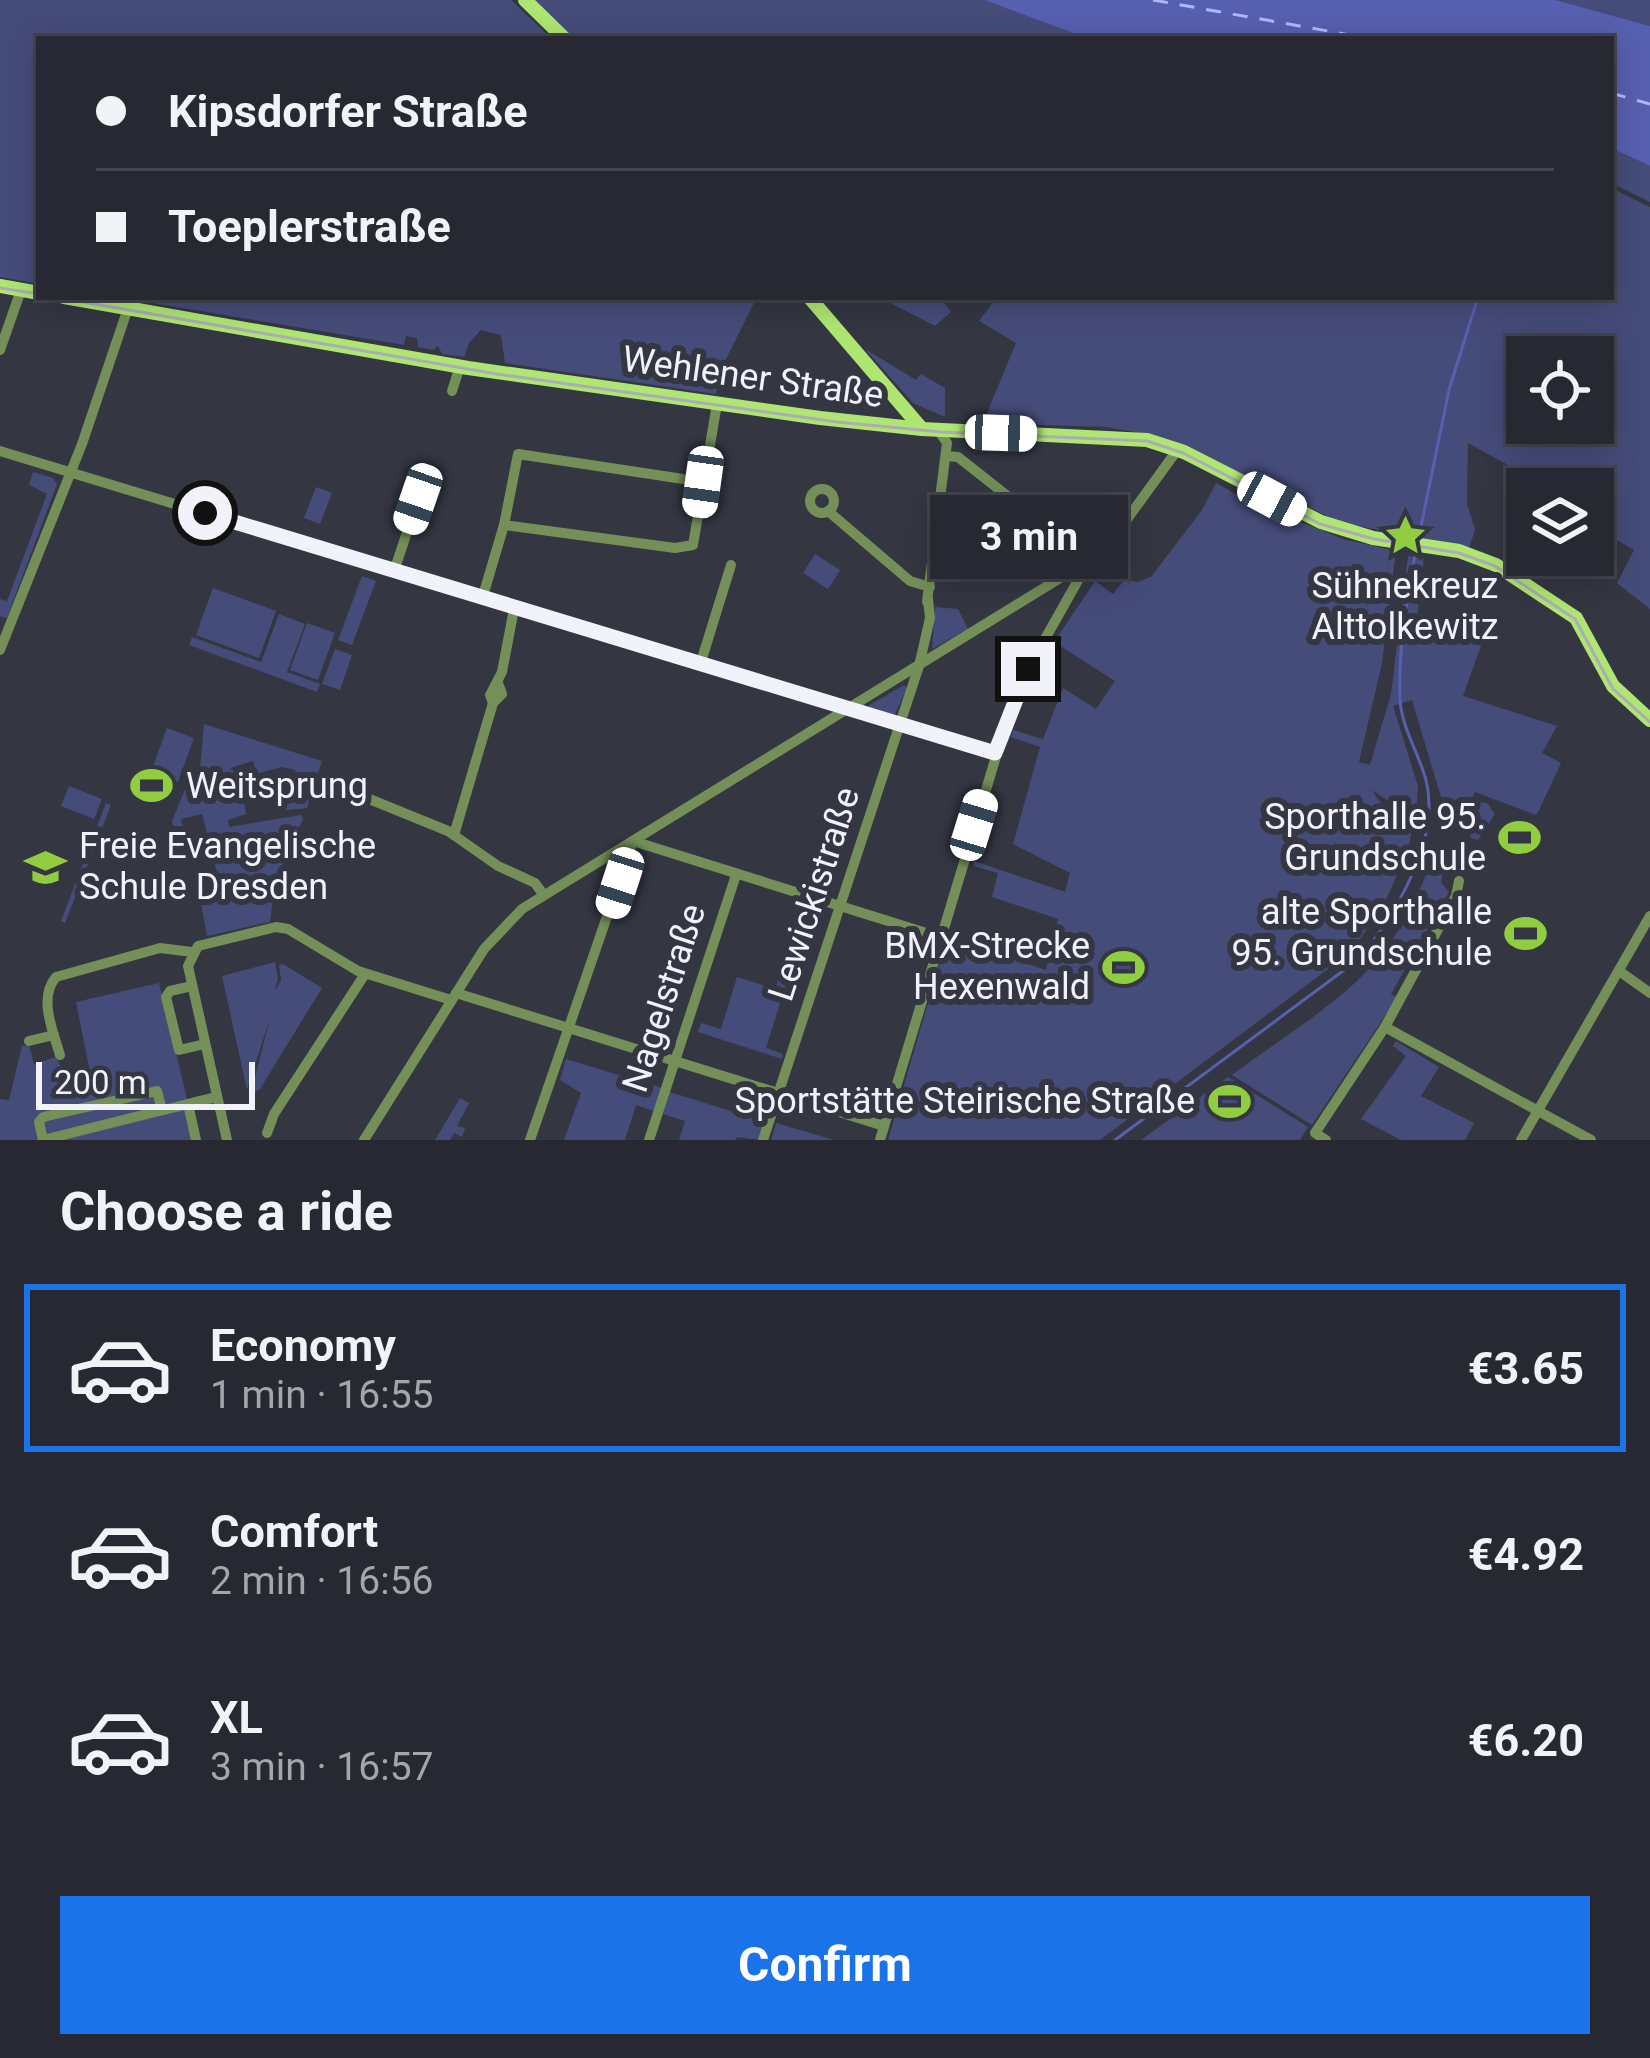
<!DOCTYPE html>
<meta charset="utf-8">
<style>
body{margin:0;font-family:Roboto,sans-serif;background:#2f303a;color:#f1f3f6;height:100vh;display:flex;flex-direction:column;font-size:45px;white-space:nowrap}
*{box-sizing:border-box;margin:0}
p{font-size:39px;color:#a4a6ac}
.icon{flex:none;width:66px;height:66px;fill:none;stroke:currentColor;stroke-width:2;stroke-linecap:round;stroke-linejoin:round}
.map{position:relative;height:1140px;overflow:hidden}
.panel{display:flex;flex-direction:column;background:#272832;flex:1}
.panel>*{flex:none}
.guide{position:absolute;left:36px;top:36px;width:1578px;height:264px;border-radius:0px;box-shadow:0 6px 30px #0003,0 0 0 3px #43444d;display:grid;align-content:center;height:264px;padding:0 60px;background:#272832}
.fabs{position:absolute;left:1506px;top:336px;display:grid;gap:24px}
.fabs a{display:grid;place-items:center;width:108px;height:108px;border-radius:0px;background:#272832;box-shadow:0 6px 30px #0003,0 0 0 3px #43444d;font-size:60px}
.scale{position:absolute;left:36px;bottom:30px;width:219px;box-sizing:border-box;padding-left:12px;border:6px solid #f1f2fa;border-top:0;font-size:33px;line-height:42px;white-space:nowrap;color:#f1f2fa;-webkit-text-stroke:9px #343642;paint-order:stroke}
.end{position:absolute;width:54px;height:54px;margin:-27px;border:15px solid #f1f2fa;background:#111;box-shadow:0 0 0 6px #111}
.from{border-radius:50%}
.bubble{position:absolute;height:84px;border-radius:0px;background:#272832;box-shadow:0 6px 30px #0003,0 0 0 3px #43444d;font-size:39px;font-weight:700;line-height:84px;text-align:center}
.car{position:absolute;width:36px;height:72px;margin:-36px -18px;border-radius:15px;box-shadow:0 0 9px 3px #0007;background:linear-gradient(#fff 24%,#345 0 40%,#fff 0 76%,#345 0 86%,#fff 0)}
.guide b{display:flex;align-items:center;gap:42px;height:114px;font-size:45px}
.guide b+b{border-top:3px solid #43444d}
.guide i{width:30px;height:30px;background:#f1f3f6}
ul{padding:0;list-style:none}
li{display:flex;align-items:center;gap:36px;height:168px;margin:0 24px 18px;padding:0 36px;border:6px solid transparent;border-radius:0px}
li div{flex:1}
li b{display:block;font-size:45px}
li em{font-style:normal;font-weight:700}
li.selected{border-color:#1a73e8}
li>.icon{width:108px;height:108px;stroke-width:1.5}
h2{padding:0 60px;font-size:54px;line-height:144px}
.cta{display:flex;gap:24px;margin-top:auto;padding:24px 60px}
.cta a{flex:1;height:138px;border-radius:0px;background:#1a73e8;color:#fff;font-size:48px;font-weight:700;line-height:138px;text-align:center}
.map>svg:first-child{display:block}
.green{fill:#464c7a;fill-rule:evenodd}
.water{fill:#575fb0}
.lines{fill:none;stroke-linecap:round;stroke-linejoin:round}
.stream{stroke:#575fb0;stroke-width:3}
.ferry{stroke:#aeb9fb;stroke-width:3;stroke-dasharray:15 12;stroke-linecap:butt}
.minor{stroke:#748f58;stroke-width:10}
.major{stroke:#afe671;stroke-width:14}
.tram{stroke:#abadb6;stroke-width:3}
.route{stroke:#f1f2fa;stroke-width:15}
.labels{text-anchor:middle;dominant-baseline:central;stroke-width:12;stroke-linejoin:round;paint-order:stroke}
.street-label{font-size:36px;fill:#f1f2fa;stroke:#343642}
.poi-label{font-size:36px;fill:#f1f2fa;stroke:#343642;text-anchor:end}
</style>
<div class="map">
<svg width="1650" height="1140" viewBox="0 0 1650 1140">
<rect width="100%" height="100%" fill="#343642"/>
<g class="green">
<path d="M0 0H511L552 39H39V284L0 277Z"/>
<path d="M534 0H984L1089 39H575Z"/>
<path d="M1556 0H1650V26Z"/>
<path d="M1611 148 1650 166V202L1611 183Z"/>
<path d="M1611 188 1650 207V609L1617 583 1634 550 1593 526V489H1552L1468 443 1467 504 1475 530 1469 548 1339 522 1186 446 1156 436 1106 427 1010 424 984 420 1016 343 979 321 997 297H1611ZM1527 357H1593V423H1527Z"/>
<path d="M116 297H757L720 371 716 394 505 363 501 335 481 330 469 343 464 357 442 354 438 346 433 350 418 347 417 338 406 336 404 345Z"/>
<path d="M879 297H940L951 312 935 326Z"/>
<path d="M865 349 916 380 921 374 945 388V417L913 403Z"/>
<path d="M33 472 53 478 57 484 7 618 0 616V599L7 601 47 494 29 485Z"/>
<path d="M1216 483 1279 518H1291L1343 539 1396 551 1382 663 1359 762 1370 765 1391 694 1408 556 1424 558 1417 616 1484 637 1463 696 1557 726 1542 753 1561 763 1540 808 1536 815 1475 792 1471 801 1487 803 1495 814 1478 840 1471 838 1464 818 1462 822 1443 804 1412 700 1393 706 1418 786 1416 820 1372 790C1382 809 1399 817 1411 834L1409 848 1385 902 1352 951 1100 1140H888L947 938 1046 970 1058 919 992 897 998 873 973 866 974 861 1065 892 1070 873 1013 844 1040 747 1011 737 1013 730 1043 739 1063 688 1096 709 1115 681 1054 642 1095 581 1113 594 1125 579 1138 582 1151 577 1202 510Z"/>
<path d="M316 487 332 493 320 524 304 518Z"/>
<path d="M815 554 840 570 828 589 803 573Z"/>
<path d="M362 576 376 581 352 645 338 640Z"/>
<path d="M213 588 276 611 259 658 196 635Z"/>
<path d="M935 607 958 609 968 629 932 649Z"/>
<path d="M279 614 305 624 287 672 320 684 317 692 189 645 192 637 261 662Z"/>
<path d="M307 623 335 633 318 680 290 670Z"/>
<path d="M335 649 352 655 340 690 322 684Z"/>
<path d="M904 685 907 688 894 716 868 710V706Z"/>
<path d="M204 724 322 761 307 808 278 811 270 791 298 781 295 770 281 767 256 774 253 761 230 768 239 775 246 814 228 820 229 827 301 815 303 819 275 881 270 922 207 936 198 886 219 880 202 814 181 819 184 831 175 833 172 821 186 787 198 789Z"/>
<path d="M167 728 194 738 178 782 151 772Z"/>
<path d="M69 786 102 799 94 819 61 806Z"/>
<path d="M106 803 111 805 65 923 61 921Z"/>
<path d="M1433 858 1445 864 1441 882 1449 892 1391 994 1397 998 1312 1125 1232 1075C1277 1041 1353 995 1385 950 1406 922 1420 891 1433 858Z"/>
<path d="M275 962 278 978 275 991 281 980 279 965 283 964 322 988 260 1089 251 1093 270 1018 247 1090 222 976Z"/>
<path d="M782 969 790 971 766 1048 783 1054 782 1059 698 1032 701 1023 721 1029 737 977 775 989Z"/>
<path d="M159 983 197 1140H0V1099L9 1100 22 1046 29 1045 34 1064 56 1057 66 1077 90 1072 76 1002Z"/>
<path d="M1396 1041 1439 1067 1421 1096 1474 1123 1465 1140H1401L1361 1119 1406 1056 1393 1046Z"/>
<path d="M566 1059 662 1088 654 1111 636 1105 625 1140H564L581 1093 560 1080Z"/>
<path d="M1228 1077 1308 1127 1300 1140H1141Z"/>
<path d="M670 1092 766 1122 760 1140 737 1137 735 1140H679L685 1121 663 1114Z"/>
<path d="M460 1098 469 1103 457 1126 465 1128 462 1137 454 1133 450 1140H435Z"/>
<path d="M776 1123 834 1140H771Z"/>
</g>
<path class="water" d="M984 0H1556L1650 26V166L1611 148V39H1089Z"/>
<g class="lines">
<g class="stream">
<path d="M1418 541 1449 390 1478 297"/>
<path d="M1115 1140 1359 959C1396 914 1441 839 1426 780 1419 754 1401 726 1400 699 1398 651 1407 598 1416 550"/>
</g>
<g class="ferry">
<path d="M1153 0 1373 39"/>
<path d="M1611 93 1650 104"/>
</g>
<g class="minor">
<path d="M0 350 21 290"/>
<path d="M452 391 460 366"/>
<path d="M0 451 995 753"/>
<path d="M946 456 958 457 1090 561"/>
<circle cx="822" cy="501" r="12"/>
<path d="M828 511 910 581 930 587"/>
<path d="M504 525 675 548 693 545 717 404"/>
<path d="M394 571 426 476"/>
<path d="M482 599 504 525 518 454 703 482"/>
<path d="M927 602 947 443 938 430"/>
<path d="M0 650 82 444 128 308"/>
<path d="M700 665 731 565"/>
<path d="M493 703 490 695 502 672 514 609"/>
<path d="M357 794 448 831 498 866 535 883 543 894"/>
<path d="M454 835 493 703 502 694 498 683"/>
<path d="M1619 971 1650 993"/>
<path d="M192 986 170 991 166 997 179 1050 205 1044"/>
<path d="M456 993 884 1126"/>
<path d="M1385 1027 1591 1140"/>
<path d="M29 1041 54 1035"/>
<path d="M60 1055C53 1031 38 998 56 977L160 948 192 952"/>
<path d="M188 1104 196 1140"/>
<path d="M162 1110 157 1091 43 1117 39 1122 43 1140 151 1113C173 1108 195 1102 217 1097"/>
<path d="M267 1133 274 1114 365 974"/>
<path d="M227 1140 188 966 198 946 276 927 288 929 358 971 451 1000"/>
<path d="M364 1140 484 949 522 909 1104 551 1178 449"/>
<path d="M530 1140 633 841 939 937"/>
<path d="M649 1140 736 875"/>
<path d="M763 1140 919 666 930 618 928 599"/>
<path d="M880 1140 1011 707 1028 669 1085 568"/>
<path d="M1326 1140 1315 1133 1385 1027 1456 896 1459 881"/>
<path d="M1521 1140 1650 916"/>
</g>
<g class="major">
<path d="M525 0 565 39"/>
<path d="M0 286 39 293"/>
<path d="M64 297 468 368 820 418 922 429 1147 440 1184 452 1321 522 1373 538 1459 551 1496 565 1576 618 1613 686 1650 720"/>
<path d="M809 297 922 429"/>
</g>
<g class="tram">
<path d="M0 288 39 294"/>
<path d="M54 297 497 374 837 422 941 432 1147 441 1183 453 1320 524 1374 539 1459 553 1495 566 1575 619 1613 689 1650 722"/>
</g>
</g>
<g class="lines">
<path class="route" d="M205 513 995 753 1028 669"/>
</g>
<defs>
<symbol id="sight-bare" viewBox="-9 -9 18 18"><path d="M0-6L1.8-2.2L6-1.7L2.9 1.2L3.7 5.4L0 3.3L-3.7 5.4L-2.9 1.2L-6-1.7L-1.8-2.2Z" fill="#90cd40" stroke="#343642" stroke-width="2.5" paint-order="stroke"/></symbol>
<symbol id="stadium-bare" viewBox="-9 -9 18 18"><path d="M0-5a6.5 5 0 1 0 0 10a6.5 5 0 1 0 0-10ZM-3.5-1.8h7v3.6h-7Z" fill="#90cd40" stroke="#343642" stroke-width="2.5" paint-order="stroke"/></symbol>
<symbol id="school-bare" viewBox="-9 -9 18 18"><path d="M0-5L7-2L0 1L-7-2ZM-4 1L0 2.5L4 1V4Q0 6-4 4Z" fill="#90cd40" stroke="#343642" stroke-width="2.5" paint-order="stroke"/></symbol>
</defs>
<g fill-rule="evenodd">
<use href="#sight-bare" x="1376" y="506" width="59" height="59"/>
<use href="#stadium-bare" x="122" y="756" width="59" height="59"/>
<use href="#stadium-bare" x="1490" y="808" width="59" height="59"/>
<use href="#school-bare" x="16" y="838" width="59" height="59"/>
<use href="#stadium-bare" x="1496" y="904" width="59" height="59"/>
<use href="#stadium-bare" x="1094" y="938" width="59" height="59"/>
<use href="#stadium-bare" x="1200" y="1072" width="59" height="59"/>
</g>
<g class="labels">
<g class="street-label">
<text transform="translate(753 377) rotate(8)">Wehlener Straße</text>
<text transform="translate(814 894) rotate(-72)">Lewickistraße</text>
<text transform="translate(664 998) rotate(-72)">Nagelstraße</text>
</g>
<g class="poi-label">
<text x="1405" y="586" text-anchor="middle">Sühnekreuz<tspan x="1405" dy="41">Alttolkewitz</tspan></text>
<text x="186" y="786" text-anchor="start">Weitsprung</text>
<text x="1486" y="817">Sporthalle 95.<tspan x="1486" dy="41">Grundschule</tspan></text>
<text x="79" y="846" text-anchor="start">Freie Evangelische<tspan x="79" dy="41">Schule Dresden</tspan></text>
<text x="1492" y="912">alte Sporthalle<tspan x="1492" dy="41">95. Grundschule</tspan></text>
<text x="1090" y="946">BMX-Strecke<tspan x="1090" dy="41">Hexenwald</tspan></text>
<text x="1195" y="1101">Sportstätte Steirische Straße</text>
</g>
</g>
</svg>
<div class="fabs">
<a><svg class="icon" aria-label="locate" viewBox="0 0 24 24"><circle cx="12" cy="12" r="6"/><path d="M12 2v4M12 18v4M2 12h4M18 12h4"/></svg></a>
<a><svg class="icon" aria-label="layers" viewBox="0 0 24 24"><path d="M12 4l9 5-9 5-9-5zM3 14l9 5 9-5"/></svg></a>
</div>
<div class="scale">200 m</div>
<i class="end from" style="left:205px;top:513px"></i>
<i class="end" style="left:1028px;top:669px"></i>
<div class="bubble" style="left:930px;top:495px;width:198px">3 min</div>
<i class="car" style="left:1001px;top:433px;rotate:92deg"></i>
<i class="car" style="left:703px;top:482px;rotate:188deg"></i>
<i class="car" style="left:418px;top:499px;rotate:199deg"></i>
<i class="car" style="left:1272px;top:499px;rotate:118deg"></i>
<i class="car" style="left:974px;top:825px;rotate:17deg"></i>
<i class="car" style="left:620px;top:883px;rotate:198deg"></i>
<div class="guide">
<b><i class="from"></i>Kipsdorfer Straße</b>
<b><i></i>Toeplerstraße</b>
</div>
</div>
<section class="panel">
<h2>Choose a ride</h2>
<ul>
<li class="selected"><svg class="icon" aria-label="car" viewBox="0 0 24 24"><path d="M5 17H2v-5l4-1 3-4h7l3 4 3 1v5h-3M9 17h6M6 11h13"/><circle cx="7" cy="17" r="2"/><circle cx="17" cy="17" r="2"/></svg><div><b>Economy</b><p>1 min · 16:55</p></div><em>€3.65</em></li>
<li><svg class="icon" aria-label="car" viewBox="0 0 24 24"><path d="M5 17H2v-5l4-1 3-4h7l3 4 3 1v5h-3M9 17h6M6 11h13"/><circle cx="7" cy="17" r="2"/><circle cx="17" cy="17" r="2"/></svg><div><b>Comfort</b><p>2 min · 16:56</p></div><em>€4.92</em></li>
<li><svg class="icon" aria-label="car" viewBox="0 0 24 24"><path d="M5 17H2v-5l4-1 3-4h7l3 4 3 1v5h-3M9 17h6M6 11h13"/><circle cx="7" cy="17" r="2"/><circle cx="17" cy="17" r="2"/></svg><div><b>XL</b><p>3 min · 16:57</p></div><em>€6.20</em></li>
</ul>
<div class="cta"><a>Confirm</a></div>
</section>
